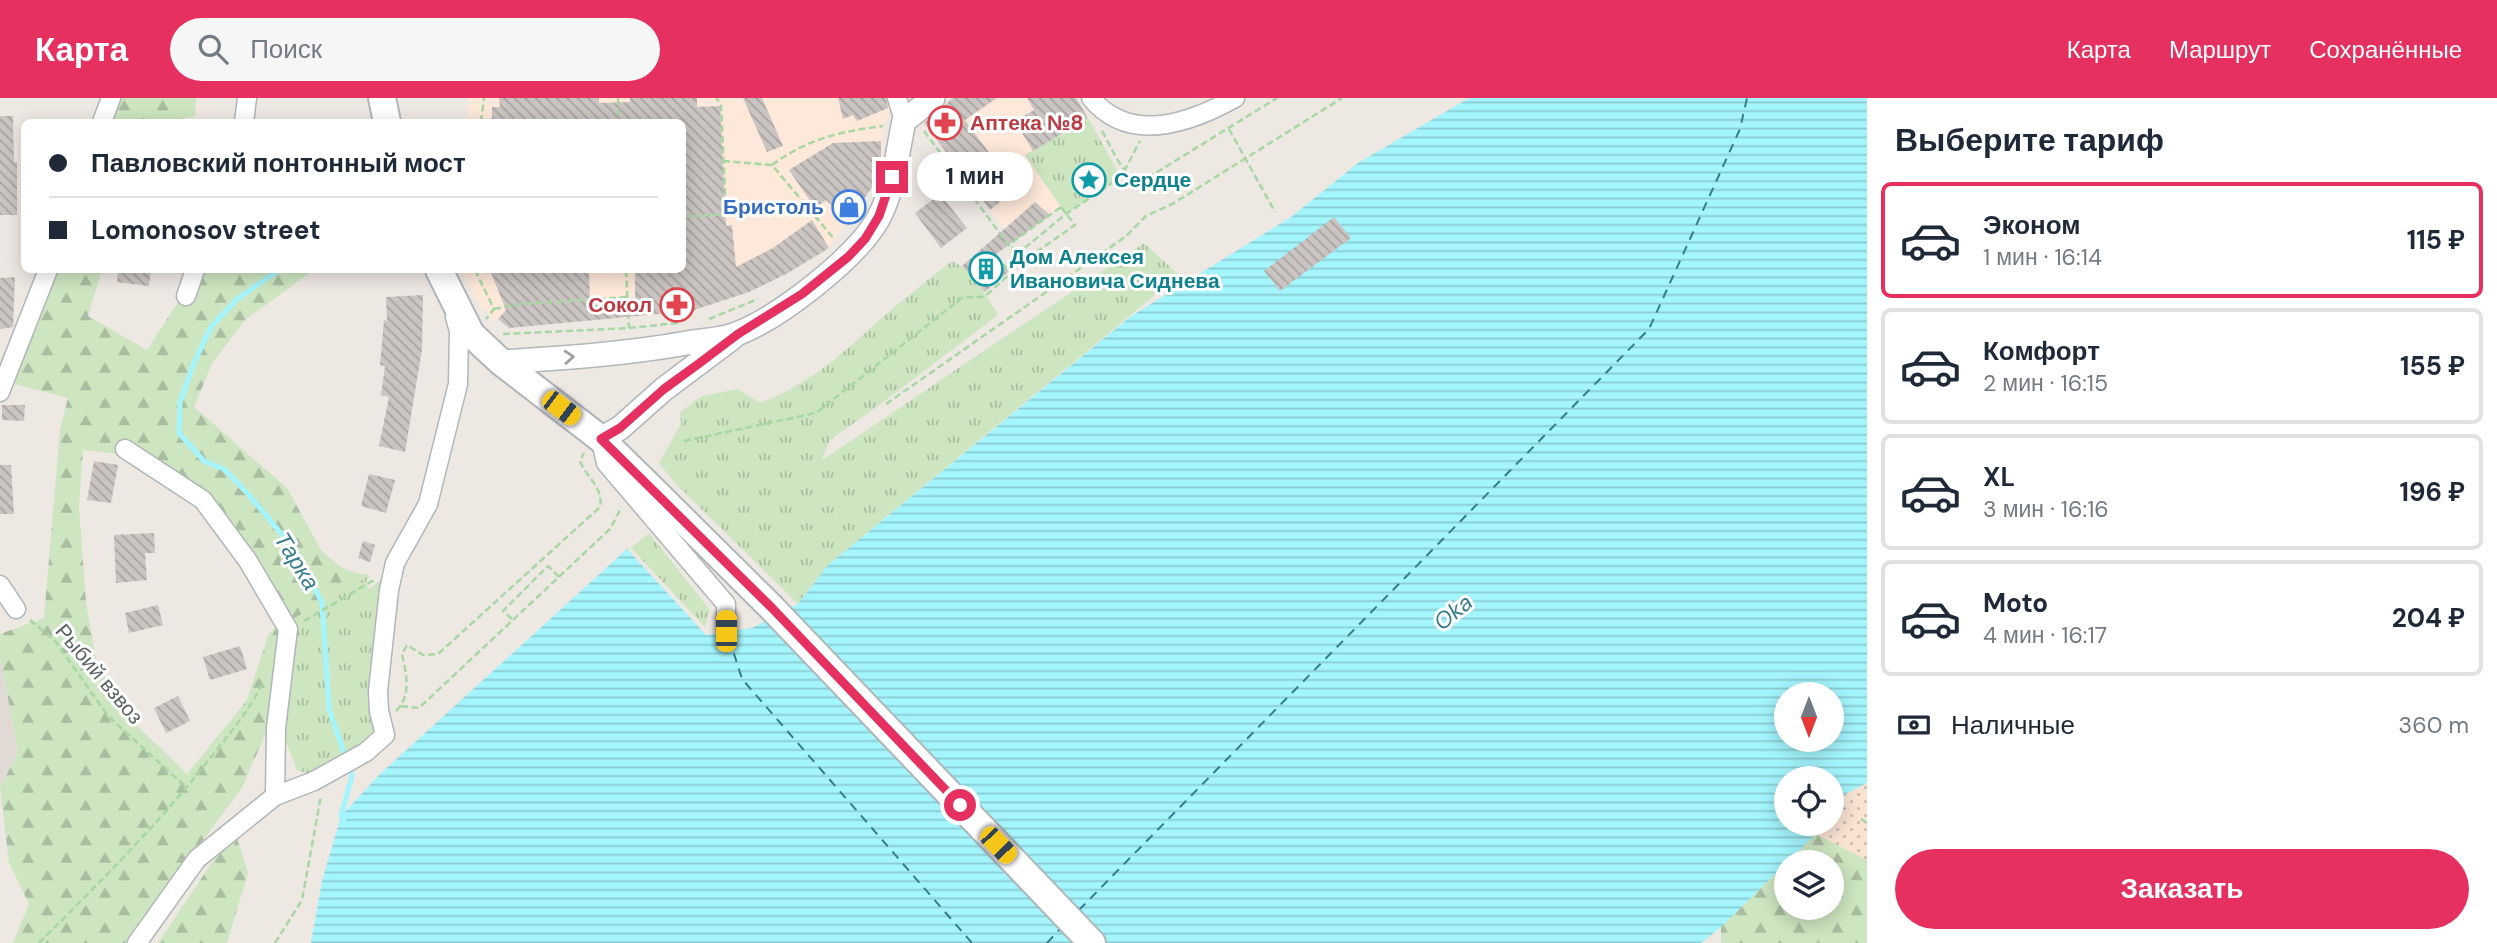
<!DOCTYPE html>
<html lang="ru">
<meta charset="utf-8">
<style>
body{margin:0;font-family:"DM Sans",sans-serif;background:#f6f6f7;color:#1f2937;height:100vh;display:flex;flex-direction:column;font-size:26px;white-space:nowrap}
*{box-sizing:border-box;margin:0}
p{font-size:23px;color:#747a83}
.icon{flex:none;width:38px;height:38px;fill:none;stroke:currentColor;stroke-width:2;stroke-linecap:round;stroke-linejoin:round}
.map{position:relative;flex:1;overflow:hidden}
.details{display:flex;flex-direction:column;background:#fff;width:630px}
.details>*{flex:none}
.guide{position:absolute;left:21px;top:21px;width:665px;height:154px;border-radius:10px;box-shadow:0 4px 18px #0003;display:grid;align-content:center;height:154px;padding:0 28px;background:#fff}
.needle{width:46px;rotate:180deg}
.tools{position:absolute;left:1774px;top:584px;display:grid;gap:14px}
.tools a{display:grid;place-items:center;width:70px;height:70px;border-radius:50%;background:#fff;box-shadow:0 4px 18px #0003;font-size:35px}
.end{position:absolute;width:32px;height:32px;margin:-16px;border:9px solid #e63160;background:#fff;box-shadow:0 0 0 4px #fff}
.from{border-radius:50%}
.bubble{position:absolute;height:49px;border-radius:24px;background:#fff;box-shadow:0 4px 18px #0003;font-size:23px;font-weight:700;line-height:49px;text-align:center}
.car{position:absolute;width:21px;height:42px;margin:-21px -10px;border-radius:9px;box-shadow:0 0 5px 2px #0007;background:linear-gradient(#f5c518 24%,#345 0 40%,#f5c518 0 76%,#345 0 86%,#f5c518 0)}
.guide b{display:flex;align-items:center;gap:24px;height:66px;font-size:26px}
.guide b+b{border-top:2px solid #e0e1e3}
.guide i{width:18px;height:18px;background:#1f2937}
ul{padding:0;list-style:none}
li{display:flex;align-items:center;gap:21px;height:116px;margin:0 14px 10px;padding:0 14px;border:4px solid #e0e1e3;border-radius:10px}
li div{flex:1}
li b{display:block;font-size:26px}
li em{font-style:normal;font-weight:700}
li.on{border-color:#e63160}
li>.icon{width:63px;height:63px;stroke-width:1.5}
h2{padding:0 28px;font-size:32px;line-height:84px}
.pay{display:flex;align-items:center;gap:18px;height:77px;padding:0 28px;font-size:26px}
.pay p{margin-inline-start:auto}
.action{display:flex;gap:14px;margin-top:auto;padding:14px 28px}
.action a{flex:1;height:80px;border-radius:42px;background:#e63160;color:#fff;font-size:28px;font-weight:700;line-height:80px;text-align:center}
header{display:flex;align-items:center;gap:42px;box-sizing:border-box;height:98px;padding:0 35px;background:#e63160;color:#fff}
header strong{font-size:33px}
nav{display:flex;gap:38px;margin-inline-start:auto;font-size:24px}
.search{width:490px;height:63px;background:#f6f6f7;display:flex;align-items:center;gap:18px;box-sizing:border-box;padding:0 24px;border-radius:38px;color:#747a83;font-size:26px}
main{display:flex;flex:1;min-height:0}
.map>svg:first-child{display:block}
.commercial{fill:#fde8d9}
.education{fill:#e0d9d4}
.grass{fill:url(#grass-tufts)}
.forest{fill:url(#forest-firs)}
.sand{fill:url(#sand-dots)}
.water{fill:url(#water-rules);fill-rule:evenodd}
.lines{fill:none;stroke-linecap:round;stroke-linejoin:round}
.stream{stroke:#a4f5fd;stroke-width:5}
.ferry{stroke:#367d8c;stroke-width:2;stroke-dasharray:9 7;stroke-linecap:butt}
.building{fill:url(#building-back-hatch)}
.minor-casing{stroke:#b1b6b8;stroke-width:21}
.tertiary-casing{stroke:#b1b6b8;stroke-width:26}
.secondary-casing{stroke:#b0b6b8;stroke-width:30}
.path{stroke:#a7d7a3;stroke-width:2.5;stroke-dasharray:7 3.5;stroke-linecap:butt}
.minor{stroke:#fff;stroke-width:18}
.tertiary{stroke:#fff;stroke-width:23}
.secondary{stroke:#fff;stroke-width:26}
.oneway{stroke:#9da1a2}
.route{stroke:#e63160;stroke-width:9}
.labels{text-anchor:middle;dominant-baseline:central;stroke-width:6;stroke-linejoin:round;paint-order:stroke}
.health-label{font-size:21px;font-weight:bold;fill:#be3a42;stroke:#fff;text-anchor:start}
.culture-label{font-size:21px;font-weight:bold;fill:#0d838f;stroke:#fff;text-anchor:start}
.shop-label{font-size:21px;font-weight:bold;fill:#366cbe;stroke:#fff;text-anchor:end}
.street-label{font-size:21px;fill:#5b6264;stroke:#fff}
.water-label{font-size:23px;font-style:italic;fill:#367d8c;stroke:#fff}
</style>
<header>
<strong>Карта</strong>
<div class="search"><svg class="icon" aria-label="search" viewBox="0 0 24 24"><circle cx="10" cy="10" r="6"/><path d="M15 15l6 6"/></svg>Поиск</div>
<nav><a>Карта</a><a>Маршрут</a><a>Сохранённые</a></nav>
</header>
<main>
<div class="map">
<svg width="1867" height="845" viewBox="0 0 1867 845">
<defs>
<pattern id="grass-tufts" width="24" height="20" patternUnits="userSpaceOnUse" patternTransform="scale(1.75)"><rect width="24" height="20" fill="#cde5c0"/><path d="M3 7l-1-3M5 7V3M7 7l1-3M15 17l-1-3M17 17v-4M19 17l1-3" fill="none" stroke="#a9bda0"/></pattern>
<pattern id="forest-firs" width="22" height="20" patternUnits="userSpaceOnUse" patternTransform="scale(1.75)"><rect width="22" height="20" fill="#cde5c0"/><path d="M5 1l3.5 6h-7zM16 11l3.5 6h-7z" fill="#a9bda0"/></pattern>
<pattern id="sand-dots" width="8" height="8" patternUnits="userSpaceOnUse" patternTransform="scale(1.75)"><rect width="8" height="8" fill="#f9e3d2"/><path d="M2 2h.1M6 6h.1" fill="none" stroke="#cdbbae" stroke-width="1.8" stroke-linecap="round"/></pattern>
<pattern id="water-rules" width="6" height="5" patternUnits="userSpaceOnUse" patternTransform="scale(1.75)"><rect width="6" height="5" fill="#a4f5fd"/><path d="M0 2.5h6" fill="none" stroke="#89cad0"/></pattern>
<pattern id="building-back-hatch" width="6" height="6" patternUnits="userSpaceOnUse" patternTransform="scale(1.75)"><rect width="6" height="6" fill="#cac5c2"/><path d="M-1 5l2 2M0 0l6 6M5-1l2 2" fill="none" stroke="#a7a3a1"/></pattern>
</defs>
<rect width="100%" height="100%" fill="#eee8e3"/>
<g class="commercial">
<path d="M469 0H891L894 8 883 28 881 75 835 142 829 150 749 194 691 213 624 220 623 205 507 211 495 223 479 206 462 172H682V24H467Z"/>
<path d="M953 0H1076L1088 20 1025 57 1061 109 1014 143 922 23Z"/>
</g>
<path class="education" d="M0 558 18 654 0 691Z"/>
<g class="grass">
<path d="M1088 20 1121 79 1066 116 1025 57Z"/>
<path d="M1144 145 1179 177 828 467 798 506 675 385 659 365 681 326 680 314 702 298 738 291 760 305C814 284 842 255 884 218 906 199 929 181 952 163 973 173 986 197 998 217L874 311 830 342 821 363Z"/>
<path d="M649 435 710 512 705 529 631 450Z"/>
<path d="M370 477 366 484 369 491 387 477 370 611 376 634 360 650 314 678 297 672 280 629 291 522Z"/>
</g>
<g class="forest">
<path d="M116 0H196L195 18 166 24H107Z"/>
<path d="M53 172H102L88 218 147 252 178 204 188 205 199 172H314L246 221 212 265 194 309 287 390 321 452 339 468 355 475 370 477 291 522 207 396 120 356 83 352 79 409 86 505 96 562 120 611 187 676 247 602 268 538 277 527 284 540 267 632 242 690 126 845H13L29 806 9 765 0 690 18 654 0 558V536L44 520 60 332 68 300 11 285Z"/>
<path d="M1816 736 1867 762V845H1721V829L1787 765V810H1832V765H1787Z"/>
<path d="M237 740 248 775 227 845H158L213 763Z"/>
</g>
<path class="sand" d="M1867 685V762L1816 736 1821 726H1832L1833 702Z"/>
<path class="water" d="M1469 0H1867V685L1832 703V681H1787V726H1821L1816 736 1721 829 1701 845H311L322 783 341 718 379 677 627 451 706 537 752 530 798 506 828 467 1130 219 1291 119 1358 65ZM1787 597H1832V642H1787Z"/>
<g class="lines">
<path class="stream" d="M279 172 237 201 211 229 193 267 180 305 179 335 204 363 224 371 248 396 296 453 322 505 329 611 352 678 341 718 344 722"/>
<g class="ferry">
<path d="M729 540 742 581 972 845"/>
<path d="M1079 812 1649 231 1740 31 1747 0"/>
<path d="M1047 845 1060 831"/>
</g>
</g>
<g class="building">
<path d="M499 0H599V5L630 4V0H697V9L720 8 726 128 732 127 736 169 773 150 812 122 829 150 788 175 749 194 691 213 509 230 498 221 506 212 490 172H589L590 207 635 205V172H682V24H492V9H500Z"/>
<path d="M743 0H762L783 48 767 54Z"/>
<path d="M838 0H886L888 10 857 23 853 17 843 21Z"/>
<path d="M953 0H997L965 22 1016 91 990 112 924 25Z"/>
<path d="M1027 0H1076L1088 20 1033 53 1015 23 1034 12Z"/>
<path d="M0 18H13L14 64H17V117H0Z"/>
<path d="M881 43V68L879 79 849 123 826 102 815 110 789 72 833 45Z"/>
<path d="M940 96 967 130 941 150 915 115Z"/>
<path d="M1035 104 1050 117 995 157 1009 173 985 194 962 168Z"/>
<path d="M1334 119 1351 140 1280 193 1264 173Z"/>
<path d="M118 172H151L149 188 117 184Z"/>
<path d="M15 179 13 229 0 231V180Z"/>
<path d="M423 197 422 251 405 354 379 348 389 299 381 297 385 268 380 267 384 222 387 223 386 199Z"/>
<path d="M2 307H25L24 323 2 322Z"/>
<path d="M94 363 118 367 111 405 87 402Z"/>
<path d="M0 367H11L14 416H0Z"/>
<path d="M369 376 395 382 386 415 361 408Z"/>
<path d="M154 435 155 455H145L147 482 116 485 114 437Z"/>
<path d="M363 443 375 447 370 464 358 460Z"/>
<path d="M158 507 163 527 129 535 125 515Z"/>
<path d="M240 548 247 571 210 582 203 559Z"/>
<path d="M178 598 190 623 166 635 154 610Z"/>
</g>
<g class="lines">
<defs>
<g id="minor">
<path d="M897 0 904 23"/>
<path d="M1091 0C1130 47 1190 25 1235 0"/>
<path d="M102 24 111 0"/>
<path d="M244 24 247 0"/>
<path d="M186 198 195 172"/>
<path d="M0 294 48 172"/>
<path d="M601 343 606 365 726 506V532"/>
<path d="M125 351 203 402 248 463 288 531 276 630 275 698"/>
<path d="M0 487 16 511"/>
<path d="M137 845 197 761 275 698 314 683 366 654 385 637 379 613 378 593 389 492 395 465 428 406 458 286 459 233 455 219"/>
</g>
<g id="tertiary">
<path d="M501 264C564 260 625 256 687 245 703 242 724 242 739 235 781 218 856 160 878 121 894 92 897 55 904 23L933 0"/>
<path d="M601 341 620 330 664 291 732 240"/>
</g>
<g id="secondary">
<path d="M382 0 387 24"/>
<path d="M439 172 471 236 501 264 601 341 650 389 772 510 1092 845"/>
</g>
</defs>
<use href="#minor" class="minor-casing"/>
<use href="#tertiary" class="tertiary-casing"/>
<use href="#secondary" class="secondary-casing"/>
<g class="path">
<path d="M618 0 619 24"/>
<path d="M481 24 484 0"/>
<path d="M1229 31 1275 114"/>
<path d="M924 33 1016 157"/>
<path d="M1102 33C1111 48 1123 80 1141 84L1277 0"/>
<path d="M723 63 772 67 835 142"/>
<path d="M772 67C807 41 842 33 883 28"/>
<path d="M1061 109 1075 127 1009 173 1004 167 1011 161 1014 143Z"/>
<path d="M682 119 726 116 721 6 716 0"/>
<path d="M475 172 494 211 486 221"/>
<path d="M626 172 629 230"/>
<path d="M494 211 521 206 627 199"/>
<path d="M709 221 758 201"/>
<path d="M503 236 629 230 678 225"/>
<path d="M886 306 1125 139 1146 118 1174 105 1342 0"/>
<path d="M684 343 816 315 963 199H984L991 193 1012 174 1016 157 1066 116 1121 79 1140 43"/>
<path d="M512 521 503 513 548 468 559 479"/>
<path d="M30 522 56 544 108 618 187 690"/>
<path d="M304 523 374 482"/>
<path d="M401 608 419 610 610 431 619 414V408"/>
<path d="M396 613C412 598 406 575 402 556L407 547 423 557 438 556 600 409C604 390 586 379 580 363L584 355"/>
<path d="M1861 721 1867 725"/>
<path d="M39 845C98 786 159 726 211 659 230 635 250 612 263 584"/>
<path d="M275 845 302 802 321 698"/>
</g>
<use href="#minor" class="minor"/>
<use href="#tertiary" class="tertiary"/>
<use href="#secondary" class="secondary"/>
</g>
<defs><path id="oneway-chevron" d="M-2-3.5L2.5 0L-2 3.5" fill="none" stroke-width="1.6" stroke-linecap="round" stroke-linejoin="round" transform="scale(1.75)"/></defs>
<use class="oneway" href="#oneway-chevron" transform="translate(569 259) rotate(-4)"/>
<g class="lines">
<path class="route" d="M892 79 879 118 865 141 848 159 802 196 738 236 701 264 664 291 620 330 601 341 772 510 960 707"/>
</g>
<defs>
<symbol id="pharmacy-ring" viewBox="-11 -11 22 22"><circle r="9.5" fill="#fff" stroke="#e0444e" stroke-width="1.5"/><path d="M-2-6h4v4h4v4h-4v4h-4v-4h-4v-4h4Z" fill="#e0444e"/></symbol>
<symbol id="sight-ring" viewBox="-11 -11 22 22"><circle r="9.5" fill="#fff" stroke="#0f9aa8" stroke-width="1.5"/><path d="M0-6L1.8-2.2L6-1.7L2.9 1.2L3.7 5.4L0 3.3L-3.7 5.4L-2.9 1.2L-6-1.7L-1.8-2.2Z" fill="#0f9aa8"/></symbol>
<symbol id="shop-ring" viewBox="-11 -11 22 22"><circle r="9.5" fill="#fff" stroke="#3f7fe0" stroke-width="1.5"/><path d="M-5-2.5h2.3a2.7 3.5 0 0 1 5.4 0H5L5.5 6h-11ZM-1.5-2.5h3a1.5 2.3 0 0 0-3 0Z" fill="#3f7fe0"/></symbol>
<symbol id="building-ring" viewBox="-11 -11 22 22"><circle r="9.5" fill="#fff" stroke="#0f9aa8" stroke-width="1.5"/><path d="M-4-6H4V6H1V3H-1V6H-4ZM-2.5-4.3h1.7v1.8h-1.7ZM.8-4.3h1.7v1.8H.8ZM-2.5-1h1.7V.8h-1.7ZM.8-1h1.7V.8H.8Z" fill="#0f9aa8"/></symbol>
</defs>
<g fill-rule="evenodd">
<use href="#pharmacy-ring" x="926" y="6" width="38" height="38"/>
<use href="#sight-ring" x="1070" y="63" width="38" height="38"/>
<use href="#shop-ring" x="830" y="90" width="38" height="38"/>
<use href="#building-ring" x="967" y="152" width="38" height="38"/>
<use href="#pharmacy-ring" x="658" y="188" width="38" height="38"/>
</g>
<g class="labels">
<g class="health-label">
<text x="970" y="25">Аптека №8</text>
<text x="652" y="207" text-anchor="end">Сокол</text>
</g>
<g class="culture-label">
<text x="1114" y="82">Сердце</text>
<text x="1010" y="159">Дом Алексея<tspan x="1010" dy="24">Ивановича Сиднева</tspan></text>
</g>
<g class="shop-label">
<text x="824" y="109">Бристоль</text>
</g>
<g class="street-label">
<text transform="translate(99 576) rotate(50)">Рыбий взвоз</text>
</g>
<g class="water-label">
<text transform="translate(297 463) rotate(58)">Тарка</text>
<text transform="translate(1453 514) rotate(-39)">Oka</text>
</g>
</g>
</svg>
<div class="tools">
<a><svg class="needle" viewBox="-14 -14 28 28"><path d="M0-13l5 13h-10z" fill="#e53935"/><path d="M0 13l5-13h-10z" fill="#747a83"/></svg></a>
<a><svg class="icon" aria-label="locate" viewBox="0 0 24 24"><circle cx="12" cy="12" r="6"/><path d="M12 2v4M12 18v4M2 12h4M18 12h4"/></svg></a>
<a><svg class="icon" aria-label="layers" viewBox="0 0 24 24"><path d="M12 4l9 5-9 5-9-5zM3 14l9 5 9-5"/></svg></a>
</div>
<i class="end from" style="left:960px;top:707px"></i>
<i class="end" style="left:892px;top:79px"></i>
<div class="bubble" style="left:917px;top:54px;width:116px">1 мин</div>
<i class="car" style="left:561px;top:310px;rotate:127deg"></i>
<i class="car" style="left:726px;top:533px;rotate:0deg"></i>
<i class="car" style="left:998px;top:747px;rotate:136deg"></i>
<div class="guide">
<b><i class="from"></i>Павловский понтонный мост</b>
<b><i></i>Lomonosov street</b>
</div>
</div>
<section class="details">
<h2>Выберите тариф</h2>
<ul>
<li class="on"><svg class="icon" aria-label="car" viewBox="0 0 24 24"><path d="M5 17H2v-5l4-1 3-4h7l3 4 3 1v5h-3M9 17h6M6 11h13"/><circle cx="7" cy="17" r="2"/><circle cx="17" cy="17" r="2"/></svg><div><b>Эконом</b><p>1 мин · 16:14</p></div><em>115 ₽</em></li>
<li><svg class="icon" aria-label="car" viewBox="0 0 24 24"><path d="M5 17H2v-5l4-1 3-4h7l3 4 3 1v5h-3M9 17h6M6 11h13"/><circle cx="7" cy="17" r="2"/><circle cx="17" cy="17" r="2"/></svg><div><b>Комфорт</b><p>2 мин · 16:15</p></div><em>155 ₽</em></li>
<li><svg class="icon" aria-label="car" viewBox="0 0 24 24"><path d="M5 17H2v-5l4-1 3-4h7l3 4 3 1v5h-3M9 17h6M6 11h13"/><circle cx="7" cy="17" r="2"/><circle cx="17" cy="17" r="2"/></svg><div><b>XL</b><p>3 мин · 16:16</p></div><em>196 ₽</em></li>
<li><svg class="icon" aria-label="car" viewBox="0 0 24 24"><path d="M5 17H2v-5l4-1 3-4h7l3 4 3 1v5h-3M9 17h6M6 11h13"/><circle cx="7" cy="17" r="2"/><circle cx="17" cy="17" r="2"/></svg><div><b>Moto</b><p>4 мин · 16:17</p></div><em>204 ₽</em></li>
</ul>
<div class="pay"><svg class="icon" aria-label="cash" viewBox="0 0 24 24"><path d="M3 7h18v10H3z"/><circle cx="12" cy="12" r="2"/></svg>Наличные<p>360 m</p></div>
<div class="action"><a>Заказать</a></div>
</section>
</main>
